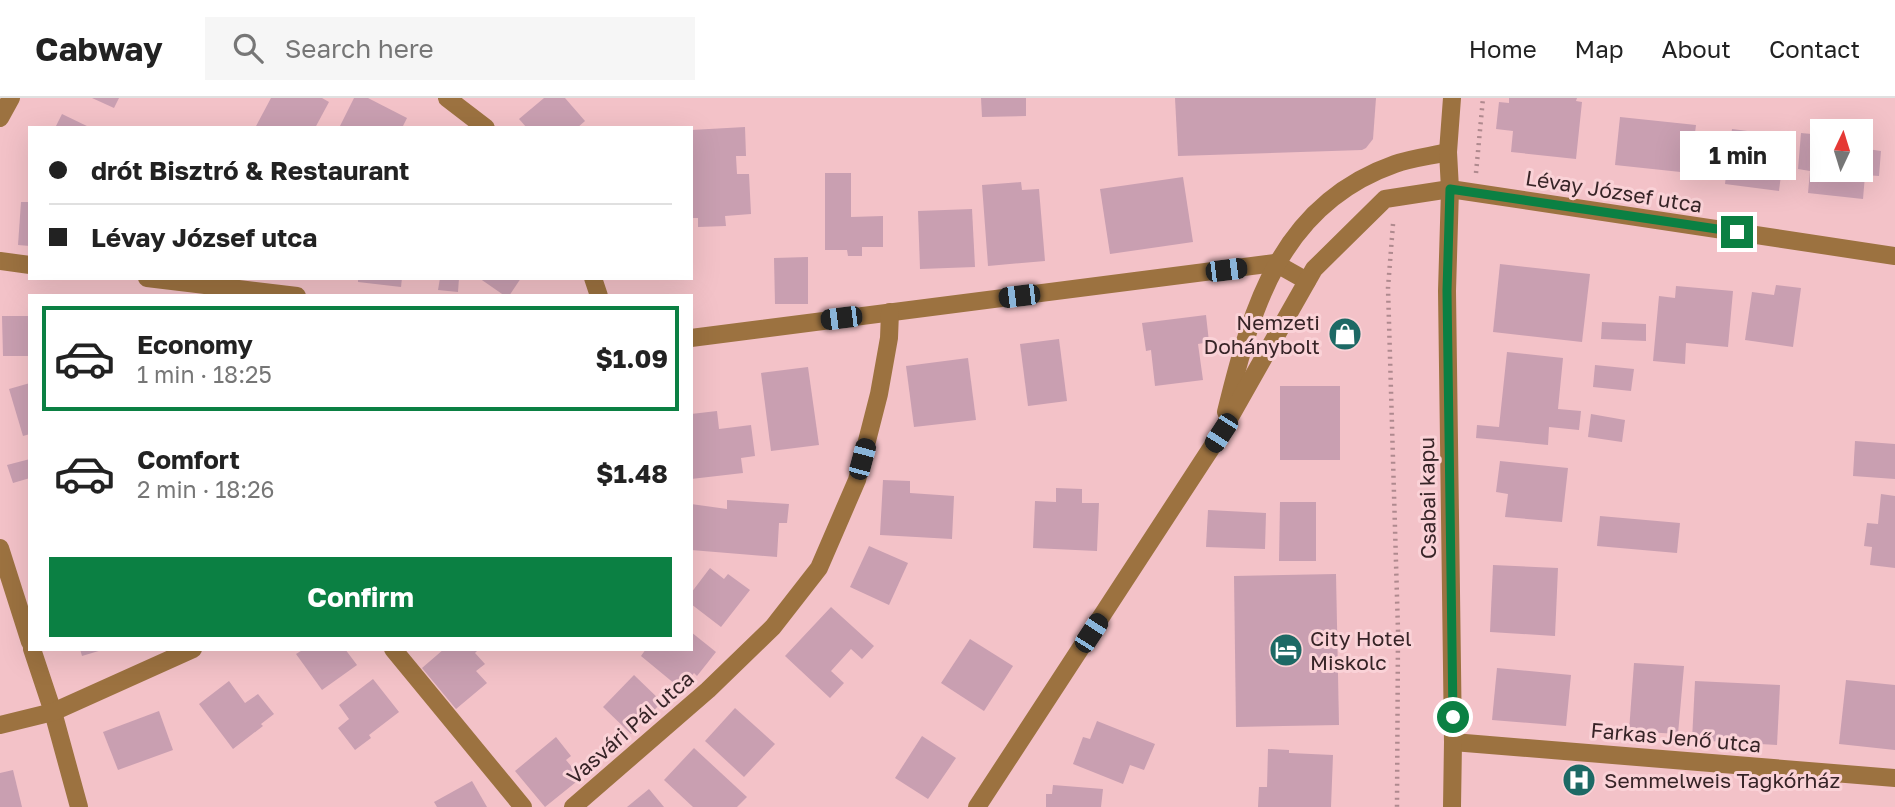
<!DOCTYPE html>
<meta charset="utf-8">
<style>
body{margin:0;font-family:"Golos Text",sans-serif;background:#f6f6f6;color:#222;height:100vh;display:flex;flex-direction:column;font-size:26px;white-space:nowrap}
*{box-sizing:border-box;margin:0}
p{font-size:23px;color:#767676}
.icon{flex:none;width:38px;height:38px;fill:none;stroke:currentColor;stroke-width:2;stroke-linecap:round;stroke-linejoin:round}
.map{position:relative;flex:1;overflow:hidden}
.sheet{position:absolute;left:28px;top:196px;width:665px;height:357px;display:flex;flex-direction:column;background:#fff;border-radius:0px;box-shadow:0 7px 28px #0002}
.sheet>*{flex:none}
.top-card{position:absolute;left:28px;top:28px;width:665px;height:154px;border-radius:0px;box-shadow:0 7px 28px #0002;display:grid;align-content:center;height:154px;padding:0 21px;background:#fff}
.needle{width:46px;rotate:4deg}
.controls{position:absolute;left:1810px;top:21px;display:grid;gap:14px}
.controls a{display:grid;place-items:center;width:63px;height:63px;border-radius:0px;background:#fff;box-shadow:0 7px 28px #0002;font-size:35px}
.end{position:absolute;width:32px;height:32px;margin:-16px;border:9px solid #0b8043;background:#fff;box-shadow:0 0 0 4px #fff}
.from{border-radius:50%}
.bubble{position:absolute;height:49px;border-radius:0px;background:#fff;box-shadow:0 7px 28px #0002;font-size:23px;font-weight:700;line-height:49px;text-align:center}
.car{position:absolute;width:21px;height:42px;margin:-21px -10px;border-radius:9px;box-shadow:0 0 5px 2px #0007;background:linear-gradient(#222 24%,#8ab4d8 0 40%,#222 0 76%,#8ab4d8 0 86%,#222 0)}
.top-card b{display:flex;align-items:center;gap:24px;height:66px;font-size:26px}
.top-card b+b{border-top:2px solid #e0e0e0}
.top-card i{width:18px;height:18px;background:#222}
ul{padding:12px 0 0;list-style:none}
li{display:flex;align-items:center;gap:21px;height:105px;margin:0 14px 10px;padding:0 7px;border:4px solid transparent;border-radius:0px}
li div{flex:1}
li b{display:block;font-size:26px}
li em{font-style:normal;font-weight:700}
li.on{border-color:#0b8043}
li>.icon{width:63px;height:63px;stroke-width:1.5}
.cta{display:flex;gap:14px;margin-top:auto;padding:14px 21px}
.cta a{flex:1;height:80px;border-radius:0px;background:#0b8043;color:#fff;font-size:28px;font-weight:700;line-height:80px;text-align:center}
header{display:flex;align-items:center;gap:42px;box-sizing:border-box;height:98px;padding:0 35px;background:#fff;border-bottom:2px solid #e0e0e0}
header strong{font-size:33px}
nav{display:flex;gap:38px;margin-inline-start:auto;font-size:24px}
.search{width:490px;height:63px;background:#f6f6f6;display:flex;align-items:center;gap:18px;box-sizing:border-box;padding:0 24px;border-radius:0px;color:#767676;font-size:26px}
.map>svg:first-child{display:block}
.building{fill:#c99fb1}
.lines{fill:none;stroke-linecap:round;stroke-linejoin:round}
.path{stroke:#af898e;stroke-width:4.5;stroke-dasharray:2 5;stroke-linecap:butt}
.minor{stroke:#9c7240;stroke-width:18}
.route{stroke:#0b8043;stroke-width:9}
.labels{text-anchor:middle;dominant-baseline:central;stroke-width:6;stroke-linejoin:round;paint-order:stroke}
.street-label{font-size:21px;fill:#372427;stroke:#fad2d7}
.poi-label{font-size:21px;fill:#372427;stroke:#fad2d7;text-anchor:start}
</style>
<header>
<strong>Cabway</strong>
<div class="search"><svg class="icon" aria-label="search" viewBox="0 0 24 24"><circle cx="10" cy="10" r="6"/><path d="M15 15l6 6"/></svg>Search here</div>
<nav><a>Home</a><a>Map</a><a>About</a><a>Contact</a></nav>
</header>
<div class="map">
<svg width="1895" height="709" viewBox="0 0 1895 709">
<rect width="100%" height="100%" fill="#f3c2c8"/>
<g class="building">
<path d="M92 0H119L114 10Z"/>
<path d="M271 0H322L329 4 315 30H255Z"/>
<path d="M354 0H368L407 20 402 30H339Z"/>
<path d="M544 0H565L585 23 577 30H527L519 21Z"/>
<path d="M981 0H1026V18L982 19Z"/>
<path d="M1175 0H1376L1373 41 1366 50 1362 52 1178 58Z"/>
<path d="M1509 0H1577L1576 3 1582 4 1576 61 1511 54 1513 33 1496 31 1499 4 1509 5Z"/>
<path d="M62 16 91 30H55Z"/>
<path d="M1620 19 1696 27 1690 75 1615 67Z"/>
<path d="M1832 25 1869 29 1867 51 1881 53 1879 78 1865 77 1863 101 1808 95 1810 73 1798 71 1801 35 1822 37V72H1860V33H1832Z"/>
<path d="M745 29 746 58H736L737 76H749L751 116 725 118 726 128 698 129V120H691V32Z"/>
<path d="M1732 31 1786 38 1779 93 1725 86Z"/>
<path d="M825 75H851V119L883 118V149H862V158H848L847 152H825Z"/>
<path d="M1183 79 1193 144 1110 156 1100 91Z"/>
<path d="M1021 84 1022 92 1039 91 1045 163 988 168 982 87Z"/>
<path d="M21 104H30V148L18 147Z"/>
<path d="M972 111 975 169 920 171 918 113Z"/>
<path d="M808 159V206H775L774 160Z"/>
<path d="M1500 166 1590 176 1582 244 1493 234Z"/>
<path d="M358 180H402L401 189 358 184Z"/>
<path d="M440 180H459L458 194 438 192Z"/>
<path d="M479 180H521L509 198H505Z"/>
<path d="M1776 187 1801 190 1793 249 1745 242 1752 194 1774 197Z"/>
<path d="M1676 188 1733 193 1728 249 1686 245 1685 266 1653 263 1659 198 1675 200Z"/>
<path d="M1206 217 1209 244 1198 246 1203 282 1155 288 1151 252 1146 253 1142 225Z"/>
<path d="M2 218H30V258H3Z"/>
<path d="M1602 224 1646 226V243L1601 241Z"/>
<path d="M1059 241 1067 303 1028 308 1020 246Z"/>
<path d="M1507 254 1563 260 1558 311 1581 313 1579 332 1549 329 1548 347 1476 340 1477 327 1499 329Z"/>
<path d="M968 260 976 322 914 329 906 268Z"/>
<path d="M1595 267 1634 271 1631 293 1593 289Z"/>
<path d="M808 269 819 347 771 353 761 275Z"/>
<path d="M30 285V336L23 338 9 291Z"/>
<rect x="1280" y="288" width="60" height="74"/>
<path d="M717 313 719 331 751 327 755 358 741 360 743 375 691 381V316Z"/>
<path d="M1591 316 1625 322 1622 344 1588 339Z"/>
<path d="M1855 343 1895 346V381L1853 378Z"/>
<path d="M30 361V380L13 385 7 367Z"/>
<path d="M1500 363 1568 370 1562 424 1505 419 1508 396 1496 394Z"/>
<path d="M883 382 910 383V395L954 398 952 441 880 437Z"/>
<path d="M1056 390 1082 391V405H1099L1097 453 1033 450 1035 403 1056 404Z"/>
<path d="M1881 396 1895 398V470L1870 467 1872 449 1864 448 1867 425 1878 426Z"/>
<path d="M727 402 789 406 787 425H779L777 459 691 452V406L727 411Z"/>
<path d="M1280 404H1316V463H1279Z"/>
<path d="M1208 412 1266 415 1265 451 1206 449Z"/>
<path d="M1600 418 1680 425 1677 455 1597 448Z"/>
<path d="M869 448 908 465 889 507 850 489Z"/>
<path d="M1493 467 1558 470 1555 538 1490 534Z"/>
<path d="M710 470 724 481 728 476 750 492 721 529 691 506V495Z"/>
<path d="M1336 476 1339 627 1236 629 1234 478Z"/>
<path d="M831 509 874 548 862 561 851 551 831 573 844 585 830 600 785 558Z"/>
<path d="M691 534 716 554 697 578 694 575 681 591 641 558 646 551H691Z"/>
<path d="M970 541 1013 568 984 613 941 585Z"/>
<path d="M80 551H102V552L82 558Z"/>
<path d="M304 551H345L357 567 322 592 296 556Z"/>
<path d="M444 551H479L475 555 485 566 476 573 487 585 456 611 422 570Z"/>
<path d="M1634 565 1684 568 1678 636 1629 633Z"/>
<path d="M1497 570 1571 577 1566 628 1492 622Z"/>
<path d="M634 577 662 604 631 636 603 609Z"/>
<path d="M373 581 399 614 369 637 371 640 355 652 338 630 349 621 339 607Z"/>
<path d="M1846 582 1895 587V652L1839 646Z"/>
<path d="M229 583 245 605 258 596 274 616 261 626 263 628 233 651 199 606Z"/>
<path d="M1695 583 1780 587 1777 647 1692 642Z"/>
<path d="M735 610 775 646 744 679 705 643Z"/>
<path d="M159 613 173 652 118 672 103 634Z"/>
<path d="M1097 623 1155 646 1144 672 1130 667 1123 686 1073 666 1083 639 1090 641Z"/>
<path d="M922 638 956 660 928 701 895 680Z"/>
<path d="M556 639 571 658 566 662 581 680 545 709 515 673Z"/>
<path d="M694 650 747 699 737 709H693L664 682Z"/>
<path d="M1268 651 1289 652V655L1333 657 1331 709H1258L1259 689H1267Z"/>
<path d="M13 672 22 709H0V675Z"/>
<path d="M472 683 487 709H437L434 704Z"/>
<path d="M1053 687 1103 691 1101 709H1046V696H1052Z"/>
<path d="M649 691 664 709H627Z"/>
</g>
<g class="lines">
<g class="path">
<path d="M1476 75 1483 0"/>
<path d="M1393 126 1388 190 1398 533 1397 709"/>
</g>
<g class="minor">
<path d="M447 0 486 30"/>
<path d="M0 20 11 0"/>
<path d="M0 163 30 167"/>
<path d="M147 180 297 198"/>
<path d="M593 180 599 198"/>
<path d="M691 240 1275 165 1307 183"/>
<path d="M1226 314C1252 208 1281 106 1395 66 1412 60 1431 58 1448 54"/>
<path d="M0 450 30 544"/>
<path d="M32 551 53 614 79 709"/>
<path d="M393 551 523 709"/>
<path d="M0 627 53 614 193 551"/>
<path d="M1453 644 1895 680"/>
<path d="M573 709 708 592 773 529 819 470 857 382 879 296 889 240 890 214"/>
<path d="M977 709 1221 335 1314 171 1385 101 1450 91 1895 158"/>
<path d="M1452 709 1453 644 1447 193 1450 91 1448 54 1452 0"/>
</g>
</g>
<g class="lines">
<path class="route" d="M1453 619 1447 193 1450 91 1737 134"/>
</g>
<defs>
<symbol id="shop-disc" viewBox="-11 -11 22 22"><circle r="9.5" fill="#1d6965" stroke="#fad2d7"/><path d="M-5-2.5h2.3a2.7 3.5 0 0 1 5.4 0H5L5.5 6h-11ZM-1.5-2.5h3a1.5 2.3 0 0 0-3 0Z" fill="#fff"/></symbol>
<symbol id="hotel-disc" viewBox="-11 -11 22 22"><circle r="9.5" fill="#1d6965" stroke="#fad2d7"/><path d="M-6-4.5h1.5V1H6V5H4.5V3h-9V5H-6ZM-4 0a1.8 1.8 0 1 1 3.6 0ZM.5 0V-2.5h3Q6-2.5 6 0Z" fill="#fff"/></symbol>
<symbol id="hospital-disc" viewBox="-11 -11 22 22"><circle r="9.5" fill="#1d6965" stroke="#fad2d7"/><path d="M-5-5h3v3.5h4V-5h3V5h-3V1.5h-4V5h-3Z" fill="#fff"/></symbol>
</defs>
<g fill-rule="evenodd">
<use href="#shop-disc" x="1326" y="217" width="38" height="38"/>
<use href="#hotel-disc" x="1267" y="533" width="38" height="38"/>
<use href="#hospital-disc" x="1560" y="663" width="38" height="38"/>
</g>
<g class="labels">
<g class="street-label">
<text transform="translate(1614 93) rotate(9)">Lévay József utca</text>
<text transform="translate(1427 400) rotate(-91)">Csabai kapu</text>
<text transform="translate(630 629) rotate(-41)">Vasvári Pál utca</text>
<text transform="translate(1676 639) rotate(5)">Farkas Jenő utca</text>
</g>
<g class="poi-label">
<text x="1320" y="224" text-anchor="end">Nemzeti<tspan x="1320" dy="24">Dohánybolt</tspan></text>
<text x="1310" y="540">City Hotel<tspan x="1310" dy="24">Miskolc</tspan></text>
<text x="1604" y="682">Semmelweis Tagkórház</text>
</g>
</g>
</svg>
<div class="controls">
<a><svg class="needle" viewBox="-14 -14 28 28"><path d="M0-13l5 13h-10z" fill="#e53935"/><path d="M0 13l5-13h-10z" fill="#767676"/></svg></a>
</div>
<i class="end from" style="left:1453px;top:619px"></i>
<i class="end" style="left:1737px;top:134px"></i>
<div class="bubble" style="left:1680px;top:33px;width:116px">1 min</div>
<i class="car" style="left:1226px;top:172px;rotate:83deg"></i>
<i class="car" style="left:1019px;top:198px;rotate:263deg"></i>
<i class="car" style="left:841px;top:220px;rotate:263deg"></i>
<i class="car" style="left:1221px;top:335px;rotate:213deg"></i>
<i class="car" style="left:862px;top:361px;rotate:15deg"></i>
<i class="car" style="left:1091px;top:535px;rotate:33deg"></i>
<div class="top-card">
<b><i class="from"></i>drót Bisztró &amp; Restaurant</b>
<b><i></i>Lévay József utca</b>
</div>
<section class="sheet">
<ul>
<li class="on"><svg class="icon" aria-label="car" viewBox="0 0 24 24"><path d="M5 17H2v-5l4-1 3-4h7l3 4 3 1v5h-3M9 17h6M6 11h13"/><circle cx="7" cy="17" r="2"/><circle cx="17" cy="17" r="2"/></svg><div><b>Economy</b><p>1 min · 18:25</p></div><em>$1.09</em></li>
<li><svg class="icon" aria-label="car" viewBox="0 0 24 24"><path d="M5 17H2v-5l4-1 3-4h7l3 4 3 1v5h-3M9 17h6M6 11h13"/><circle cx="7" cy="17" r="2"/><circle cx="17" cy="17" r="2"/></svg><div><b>Comfort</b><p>2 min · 18:26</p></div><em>$1.48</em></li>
</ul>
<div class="cta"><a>Confirm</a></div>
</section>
</div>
